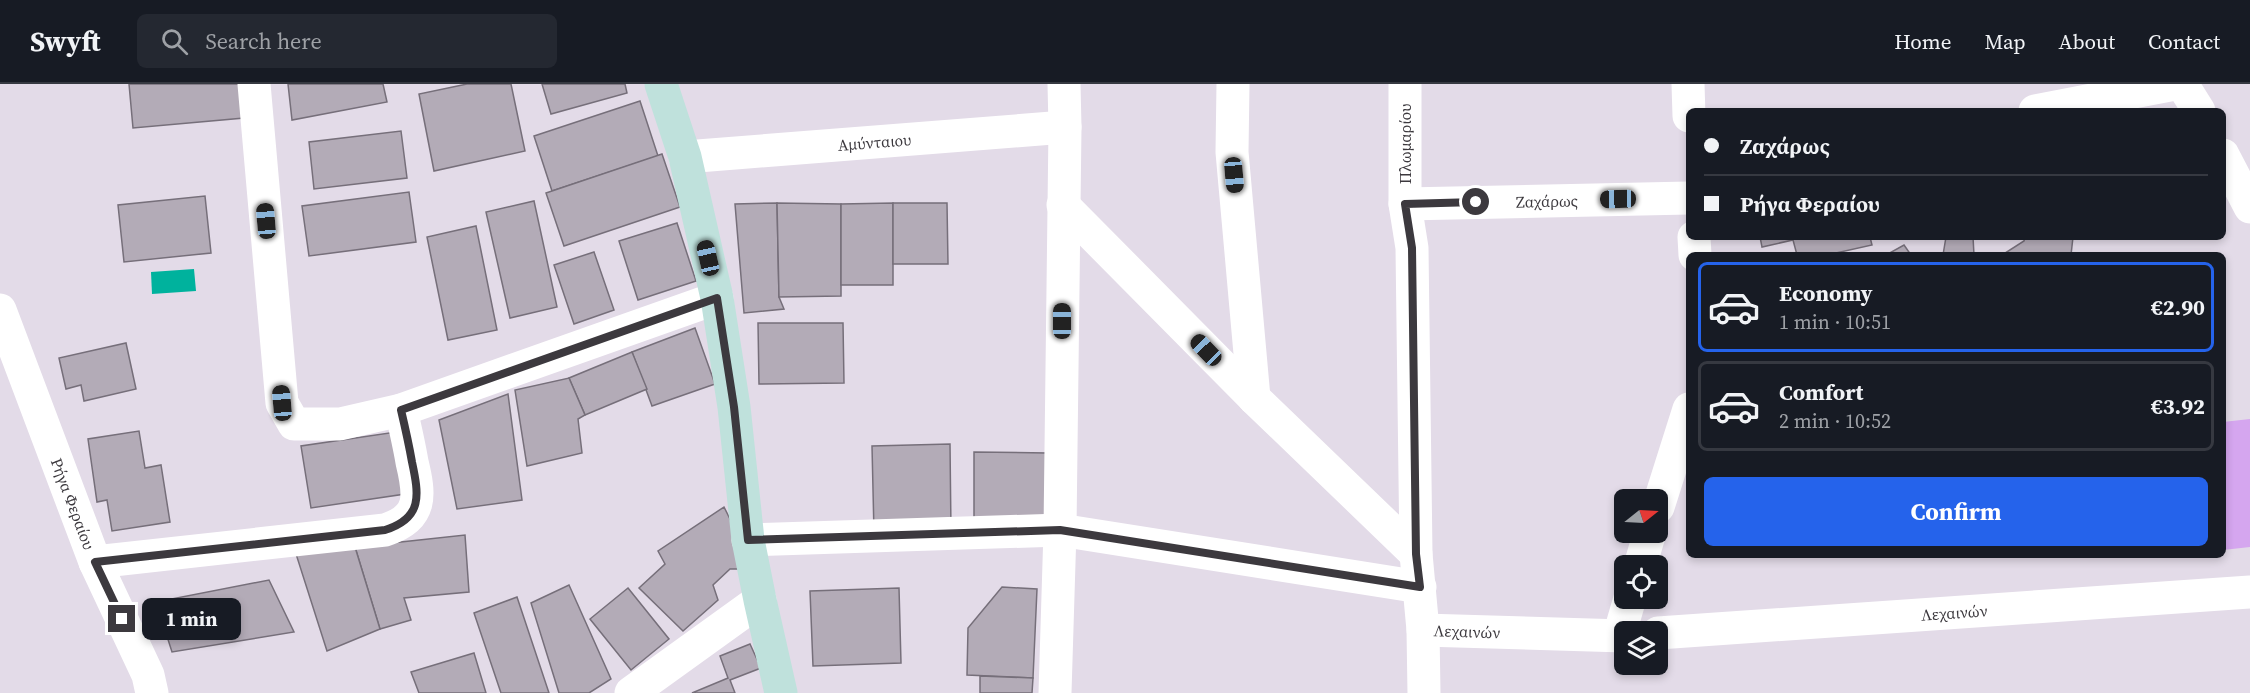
<!DOCTYPE html>
<meta charset="utf-8">
<style>
body{margin:0;font-family:"Source Serif 4",serif;background:#242831;color:#f1f3f6;height:100vh;display:flex;flex-direction:column;font-size:22px;white-space:nowrap}
*{box-sizing:border-box;margin:0}
p{font-size:20px;color:#9ea1a6}
.icon{flex:none;width:33px;height:33px;fill:none;stroke:currentColor;stroke-width:2;stroke-linecap:round;stroke-linejoin:round}
.map{position:relative;flex:1;overflow:hidden}
.side{position:absolute;left:1686px;top:168px;width:540px;height:306px;display:flex;flex-direction:column;background:#171b24;border-radius:9px;box-shadow:0 3px 9px #0003}
.side>*{flex:none}
.hud{position:absolute;left:1686px;top:24px;width:540px;height:132px;border-radius:9px;box-shadow:0 3px 9px #0003;display:grid;align-content:center;height:132px;padding:0 18px;background:#171b24}
.needle{width:39px;rotate:72deg}
.controls{position:absolute;left:1614px;top:405px;display:grid;gap:12px}
.controls a{display:grid;place-items:center;width:54px;height:54px;border-radius:9px;background:#171b24;box-shadow:0 3px 9px #0003;font-size:30px}
.end{position:absolute;width:27px;height:27px;margin:-14px;border:8px solid #3c393e;background:#fff;box-shadow:0 0 0 3px #fff}
.from{border-radius:50%}
.bubble{position:absolute;height:42px;border-radius:9px;background:#171b24;box-shadow:0 3px 9px #0003;font-size:20px;font-weight:700;line-height:42px;text-align:center}
.car{position:absolute;width:18px;height:36px;margin:-18px -9px;border-radius:8px;box-shadow:0 0 4px 2px #0007;background:linear-gradient(#222 24%,#8ab4d8 0 40%,#222 0 76%,#8ab4d8 0 86%,#222 0)}
.hud b{display:flex;align-items:center;gap:21px;height:57px;font-size:22px}
.hud b+b{border-top:2px solid #363941}
.hud i{width:15px;height:15px;background:#f1f3f6}
ul{padding:10px 0 0;list-style:none}
li{display:flex;align-items:center;gap:18px;height:90px;margin:0 12px 9px;padding:0 6px;border:3px solid #363941;border-radius:9px}
li div{flex:1}
li b{display:block;font-size:22px}
li em{font-style:normal;font-weight:700}
li.active{border-color:#2563eb}
li>.icon{width:54px;height:54px;stroke-width:1.5}
.cta{display:flex;gap:12px;margin-top:auto;padding:12px 18px}
.cta a{flex:1;height:69px;border-radius:9px;background:#2563eb;color:#fff;font-size:24px;font-weight:700;line-height:69px;text-align:center}
header{display:flex;align-items:center;gap:36px;box-sizing:border-box;height:84px;padding:0 30px;background:#171b24;border-bottom:2px solid #363941}
header strong{font-size:28px}
nav{display:flex;gap:33px;margin-inline-start:auto;font-size:21px}
.search{width:420px;height:54px;background:#242831;display:flex;align-items:center;gap:15px;box-sizing:border-box;padding:0 21px;border-radius:9px;color:#9ea1a6;font-size:22px}
.map>svg:first-child{display:block}
.green{fill:#d5a6ef}
.water{fill:#00b29d}
.building{fill:#b3abb7;stroke:#766f7a;stroke-width:1.5}
.lines{fill:none;stroke-linecap:round;stroke-linejoin:round}
.street{stroke:#fff;stroke-width:33}
.secondary{stroke:#bfe1dc;stroke-width:33}
.route{stroke:#3c393e;stroke-width:8}
.labels{text-anchor:middle;dominant-baseline:central;stroke-width:4.5;stroke-linejoin:round;paint-order:stroke}
.street-label{font-size:16px;fill:#3c393e;stroke:#fff}
</style>
<header>
<strong>Swyft</strong>
<div class="search"><svg class="icon" aria-label="search" viewBox="0 0 24 24"><circle cx="10" cy="10" r="6"/><path d="M15 15l6 6"/></svg>Search here</div>
<nav><a>Home</a><a>Map</a><a>About</a><a>Contact</a></nav>
</header>
<div class="map">
<svg width="2250" height="609" viewBox="0 0 2250 609">
<rect width="100%" height="100%" fill="#e3dbe8"/>
<path class="green" d="M2250 335V463L2223 466V338Z"/>
<path class="water" d="M194 185 196 207 152 210 151 188Z"/>
<g class="building">
<path d="M129 0H240L244 34 133 44Z"/>
<path d="M288 0H383L387 18 292 36Z"/>
<path d="M467 0H511L525 67 434 87 419 10Z"/>
<path d="M542 0H625L627 9 551 30Z"/>
<path d="M640 17 658 72 552 107 534 52Z"/>
<path d="M401 47 407 94 314 105 309 58Z"/>
<path d="M662 70 680 123 564 162 546 109Z"/>
<path d="M409 108 416 158 309 172 302 122Z"/>
<path d="M205 112 211 169 124 178 118 121Z"/>
<path d="M534 117 557 223 510 234 486 128Z"/>
<path d="M777 119 779 213 784 225 744 229 735 120Z"/>
<path d="M777 119 841 120V212L779 213Z"/>
<path d="M893 119V201H841V120Z"/>
<path d="M893 119H947L948 180H893Z"/>
<path d="M677 139 696 197 638 216 619 157Z"/>
<path d="M476 142 497 246 448 256 427 153Z"/>
<path d="M1760 153H1870L1872 161 1827 171H1797L1793 156 1762 163Z"/>
<path d="M1946 153H1973L1974 171H1943Z"/>
<path d="M2025 153H2073L2071 171H2002L2024 157Z"/>
<path d="M1904 161 1911 171H1886Z"/>
<path d="M594 168 614 226 574 240 554 181Z"/>
<path d="M758 239H843L844 299 759 300Z"/>
<path d="M695 244 715 300 652 322 632 268Z"/>
<path d="M126 259 136 305 84 317 81 301 66 305 59 274Z"/>
<path d="M632 268 647 305 585 331 569 294Z"/>
<path d="M569 294 585 331 578 335 582 369 527 382 515 306Z"/>
<path d="M508 310 522 416 457 425 439 336Z"/>
<path d="M139 347 145 384 161 381 170 438 112 447 107 416 97 418 88 355Z"/>
<path d="M396 348 405 410 311 424 301 362Z"/>
<path d="M950 360 951 447 874 449 872 362Z"/>
<path d="M974 368 1047 369 1046 440 974 439Z"/>
<path d="M724 423 732 439 740 485H730L713 501 718 516 683 547 639 504 665 480 658 467Z"/>
<path d="M465 451 469 508 404 514 411 536 380 545 355 463Z"/>
<path d="M355 463 380 545 327 567 296 470Z"/>
<path d="M269 496 294 548 172 568 156 518Z"/>
<path d="M569 501 611 595 589 609H559L531 519Z"/>
<path d="M1002 503 1037 505 1033 594 967 591 968 544Z"/>
<path d="M628 504 669 555 631 586 590 535Z"/>
<path d="M899 504 901 579 813 582 810 507Z"/>
<path d="M517 513 549 609H501L474 529Z"/>
<path d="M750 560 761 584 730 596 735 609H692L728 594 720 572Z"/>
<path d="M474 569 486 609H419L411 588Z"/>
<path d="M980 592 1033 594 1032 609H980Z"/>
</g>
<g class="lines">
<g class="street">
<path d="M254 0 282 319 294 340H340L401 326 717 214"/>
<path d="M1233 0 1232 68 1254 314"/>
<path d="M1405 0V120L1412 164 1416 470 1423 546 1424 609"/>
<path d="M1688 0 1689 32"/>
<path d="M2182 0 2199 27"/>
<path d="M2035 27 2175 0"/>
<path d="M2223 71 2250 123"/>
<path id="s1" d="M685 73 1065 43"/>
<path id="s2" d="M1405 120 1689 114"/>
<path d="M1063 121 1254 314 1416 470"/>
<path d="M1694 153 1695 171"/>
<path id="s3" d="M0 226 95 478 148 591 152 609"/>
<path d="M1658 423 1689 325"/>
<path d="M748 456 1060 446 1420 503"/>
<path d="M95 478 385 446C423 434 420 411 412 378 409 360 405 343 401 326"/>
<path d="M1640 482 1650 448"/>
<path id="s4" d="M1423 546 1624 552"/>
<path id="s5" d="M1658 549 2250 508"/>
<path d="M1619 552 1630 514"/>
<path d="M631 609 760 516"/>
<path d="M1055 609 1060 446 1065 43 1064 0"/>
</g>
<path class="secondary" d="M661 0 685 73 717 214 734 323 748 456 760 516 781 609"/>
</g>
<g class="lines">
<path class="route" d="M122 535 95 478 385 446C423 434 419 411 412 378 409 361 405 343 401 326L717 214 734 323 748 456 1060 446 1420 503 1416 470 1412 164 1405 120 1476 118"/>
</g>
<g class="labels">
<g class="street-label">
<text stroke="none"><textPath href="#s1" startOffset="190">Αμύνταιου</textPath></text>
<text transform="translate(1405 60) rotate(-90)">Πλωμαρίου</text>
<text stroke="none"><textPath href="#s2" startOffset="142">Ζαχάρως</textPath></text>
<text stroke="none"><textPath href="#s3" startOffset="207">Ρήγα Φεραίου</textPath></text>
<text stroke="none"><textPath href="#s5" startOffset="297">Λεχαινών</textPath></text>
<text stroke="none"><textPath href="#s4" startOffset="44">Λεχαινών</textPath></text>
</g>
</g>
</svg>
<div class="controls">
<a><svg class="needle" viewBox="-14 -14 28 28"><path d="M0-13l5 13h-10z" fill="#e53935"/><path d="M0 13l5-13h-10z" fill="#9ea1a6"/></svg></a>
<a><svg class="icon" aria-label="locate" viewBox="0 0 24 24"><circle cx="12" cy="12" r="6"/><path d="M12 2v4M12 18v4M2 12h4M18 12h4"/></svg></a>
<a><svg class="icon" aria-label="layers" viewBox="0 0 24 24"><path d="M12 4l9 5-9 5-9-5zM3 14l9 5 9-5"/></svg></a>
</div>
<i class="end from" style="left:1476px;top:118px"></i>
<i class="end" style="left:122px;top:535px"></i>
<div class="bubble" style="left:142px;top:514px;width:99px">1 min</div>
<i class="car" style="left:1234px;top:91px;rotate:175deg"></i>
<i class="car" style="left:1618px;top:115px;rotate:269deg"></i>
<i class="car" style="left:266px;top:137px;rotate:355deg"></i>
<i class="car" style="left:708px;top:174px;rotate:347deg"></i>
<i class="car" style="left:1062px;top:237px;rotate:0deg"></i>
<i class="car" style="left:1206px;top:266px;rotate:316deg"></i>
<i class="car" style="left:282px;top:319px;rotate:355deg"></i>
<div class="hud">
<b><i class="from"></i>Ζαχάρως</b>
<b><i></i>Ρήγα Φεραίου</b>
</div>
<section class="side">
<ul>
<li class="active"><svg class="icon" aria-label="car" viewBox="0 0 24 24"><path d="M5 17H2v-5l4-1 3-4h7l3 4 3 1v5h-3M9 17h6M6 11h13"/><circle cx="7" cy="17" r="2"/><circle cx="17" cy="17" r="2"/></svg><div><b>Economy</b><p>1 min · 10:51</p></div><em>€2.90</em></li>
<li><svg class="icon" aria-label="car" viewBox="0 0 24 24"><path d="M5 17H2v-5l4-1 3-4h7l3 4 3 1v5h-3M9 17h6M6 11h13"/><circle cx="7" cy="17" r="2"/><circle cx="17" cy="17" r="2"/></svg><div><b>Comfort</b><p>2 min · 10:52</p></div><em>€3.92</em></li>
</ul>
<div class="cta"><a>Confirm</a></div>
</section>
</div>
